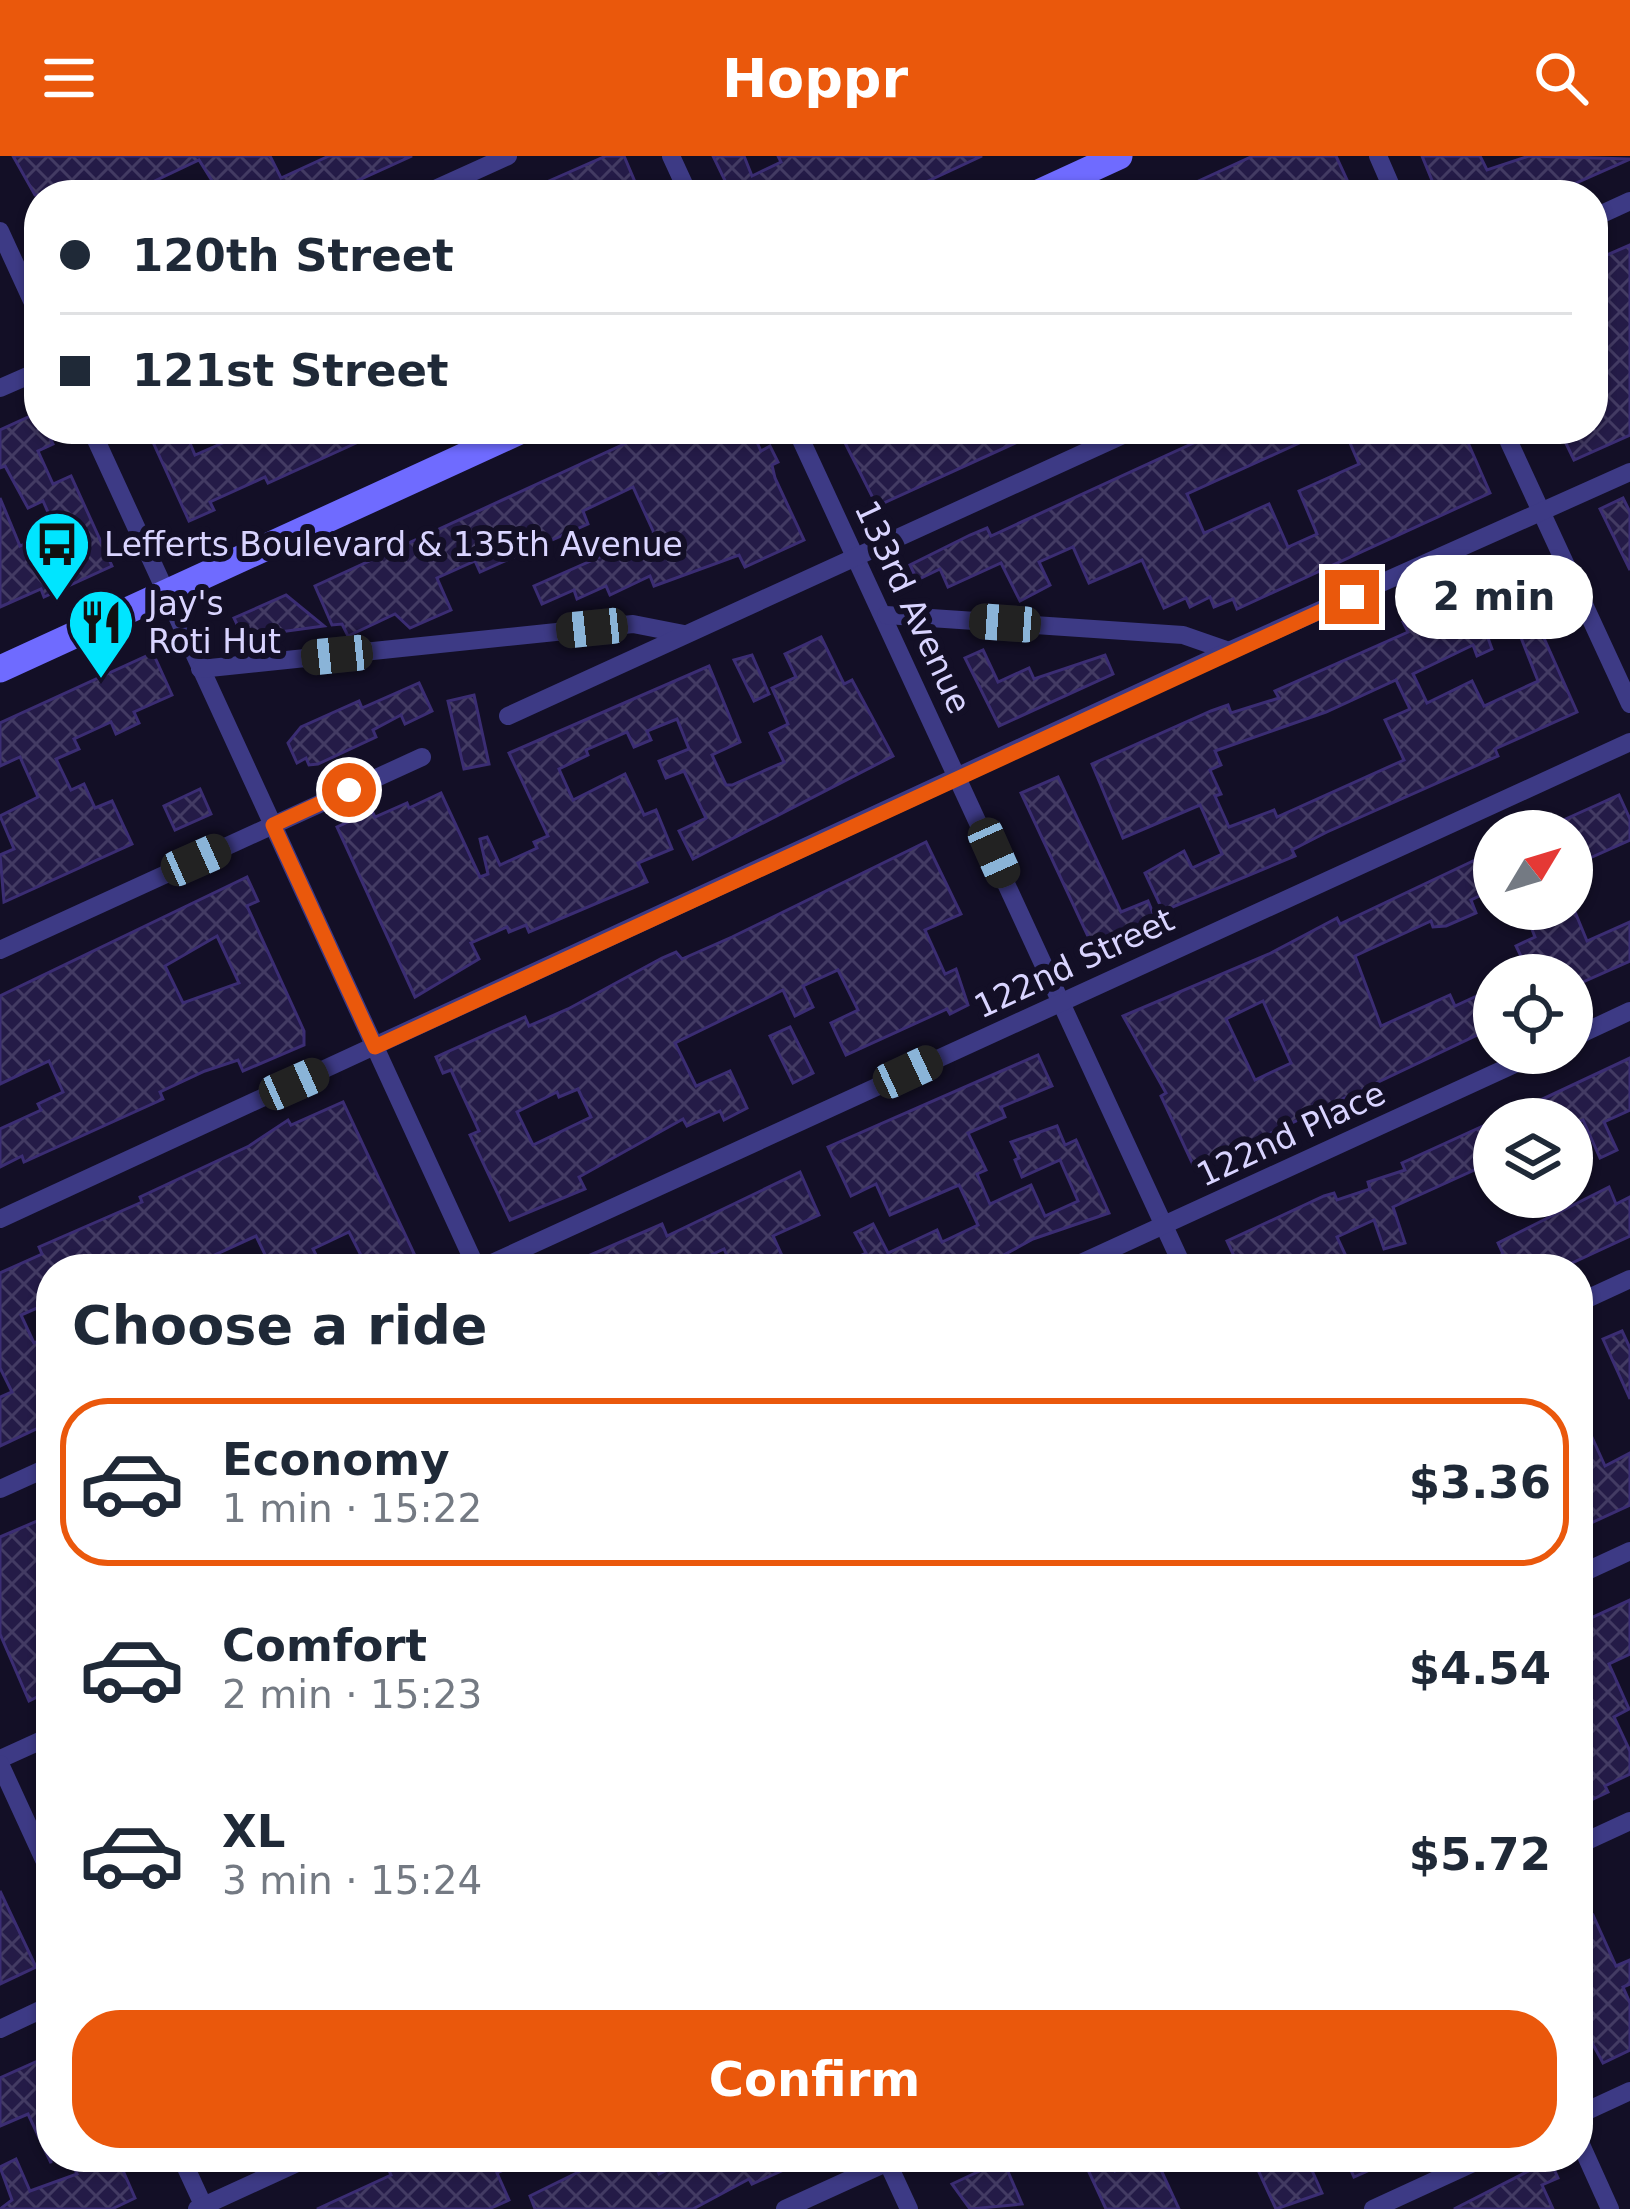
<!DOCTYPE html>
<meta charset="utf-8">
<style>
body{margin:0;font-family:"DejaVu Sans",sans-serif;background:#f2f2f3;color:#1f2937;height:100vh;display:flex;flex-direction:column;font-size:45px;white-space:nowrap}
*{box-sizing:border-box;margin:0}
p{font-size:39px;color:#747a83}
.icon{flex:none;width:66px;height:66px;fill:none;stroke:currentColor;stroke-width:2;stroke-linecap:round;stroke-linejoin:round}
.map{position:relative;flex:1;overflow:hidden}
.side{position:absolute;left:36px;top:1098px;width:1557px;height:918px;display:flex;flex-direction:column;background:#fff;border-radius:48px;box-shadow:0 3px 9px #0004}
.side>*{flex:none}
.top-card{position:absolute;left:24px;top:24px;width:1584px;height:264px;border-radius:48px;box-shadow:0 3px 9px #0004;display:grid;align-content:center;height:264px;padding:0 36px;background:#fff}
.needle{width:78px;rotate:52deg}
.buttons{position:absolute;left:1473px;top:654px;display:grid;gap:24px}
.buttons a{display:grid;place-items:center;width:120px;height:120px;border-radius:50%;background:#fff;box-shadow:0 3px 9px #0004;font-size:60px}
.end{position:absolute;width:54px;height:54px;margin:-27px;border:15px solid #ea580c;background:#fff;box-shadow:0 0 0 6px #fff}
.from{border-radius:50%}
.bubble{position:absolute;height:84px;border-radius:42px;background:#fff;box-shadow:0 3px 9px #0004;font-size:39px;font-weight:600;line-height:84px;text-align:center}
.car{position:absolute;width:36px;height:72px;margin:-36px -18px;border-radius:15px;box-shadow:0 0 9px 3px #0007;background:linear-gradient(#222 24%,#8ab4d8 0 40%,#222 0 76%,#8ab4d8 0 86%,#222 0)}
.top-card b{display:flex;align-items:center;gap:42px;height:114px;font-size:45px}
.top-card b+b{border-top:3px solid #e0e1e3}
.top-card i{width:30px;height:30px;background:#1f2937}
ul{padding:0;list-style:none}
li{display:flex;align-items:center;gap:36px;height:168px;margin:0 24px 18px;padding:0 12px;border:6px solid transparent;border-radius:48px}
li div{flex:1}
li b{display:block;font-size:45px}
li em{font-style:normal;font-weight:600}
li.selected{border-color:#ea580c}
li>.icon{width:108px;height:108px;stroke-width:1.5}
h2{padding:0 36px;font-size:54px;line-height:144px}
.button{display:flex;gap:24px;margin-top:auto;padding:24px 36px}
.button a{flex:1;height:138px;border-radius:48px;background:#ea580c;color:#fff;font-size:48px;font-weight:600;line-height:138px;text-align:center}
header{display:flex;justify-content:space-between;align-items:center;height:156px;padding:0 36px;background:#ea580c;color:#fff;font-size:54px;font-weight:600}
.map>svg:first-child{display:block}
.building{fill:url(#building-cross-hatch);stroke:#3b2d73;stroke-width:3;fill-rule:evenodd}
.lines{fill:none;stroke-linecap:round;stroke-linejoin:round}
.minor{stroke:#3d3a85;stroke-width:18}
.secondary{stroke:#6f6bff;stroke-width:27}
.route{stroke:#ea580c;stroke-width:15}
.labels{text-anchor:middle;dominant-baseline:central;stroke-width:12;stroke-linejoin:round;paint-order:stroke}
.poi-label{font-size:33px;fill:#d9d4ff;stroke:#130f26;text-anchor:start}
.street-label{font-size:33px;fill:#d9d4ff;stroke:#130f26}
</style>
<header><svg class="icon" aria-label="menu" viewBox="0 0 24 24"><path d="M4 6h16M4 12h16M4 18h16"/></svg>Hoppr<svg class="icon" aria-label="search" viewBox="0 0 24 24"><circle cx="10" cy="10" r="6"/><path d="M15 15l6 6"/></svg></header>
<div class="map">
<svg width="1630" height="2053" viewBox="0 0 1630 2053">
<defs>
<pattern id="building-cross-hatch" width="8" height="8" patternUnits="userSpaceOnUse" patternTransform="scale(3)"><rect width="8" height="8" fill="#241b47"/><path d="M0 0l8 8M0 8l8-8" fill="none" stroke="#433b63"/></pattern>
</defs>
<rect width="100%" height="100%" fill="#130f26"/>
<g class="building">
<path d="M13 0H270L281 22 329 0H412L326 39H221L199 4 125 39H35Z"/>
<path d="M606 0H624L638 33 623 39 618 32 601 39H517Z"/>
<path d="M713 0H744L752 20 781 6 778 0H982L898 39H732Z"/>
<path d="M1253 0H1336L1354 39H1168Z"/>
<path d="M1422 0H1480L1487 14 1529 0 1630 3 1549 39H1438Z"/>
<path d="M1630 89V279L1574 304 1559 273H1593V229L1604 224 1593 197V105Z"/>
<path d="M39 256V273H46L53 288 38 295 53 328 71 320 112 410 44 441 41 433 0 451V342L20 390 56 374 43 345 28 352 5 310 0 312V274Z"/>
<path d="M147 273H184L195 299 227 285 222 273H387L268 327 265 321 210 346 214 354 189 365Z"/>
<path d="M657 273H751L761 295 770 290 778 306 772 309 775 322 804 384 745 411 739 399 654 430 650 420 610 439 606 430 577 443 574 434 542 448 534 430 654 377 633 331 583 355 588 368 480 416 475 405 437 422 451 454 410 472 395 458 348 480 342 468 332 469 315 430Z"/>
<path d="M838 273H1046L877 350Z"/>
<path d="M1224 273H1330L1187 338 1204 377 1269 348 1288 391 1317 378 1299 335 1359 308 1344 273H1462L1490 337 1237 453 1233 443 1214 451 1210 441 1190 451 1186 442 1164 452 1142 404 1089 427 1073 391 1039 406 1050 429 1020 445 1001 407 948 431 940 413 917 424 910 409 970 379 987 372 991 380Z"/>
<path d="M1623 342 1630 356V414L1600 353Z"/>
<path d="M1522 412 1539 449 1531 453 1577 556 1495 593 1498 600 1327 676 1292 694 1295 700 1163 755 1145 717 1184 695 1192 712 1222 698 1200 649 1123 682 1092 608 1211 555 1228 549 1231 557 1279 542 1275 535 1408 476 1403 466ZM1516 469 1538 525 1484 550 1472 525 1427 547 1413 518 1473 489 1477 500 1492 493 1488 482ZM1396 524 1410 553 1385 564 1404 604 1277 661 1274 654 1229 671 1215 640 1221 638 1210 614 1221 609 1215 595 1326 556Z"/>
<path d="M286 439 324 470 243 481 234 462Z"/>
<path d="M821 481 844 528 852 524 893 600 693 703 679 675 706 662 684 615 666 622 659 605 689 593 677 563 647 575 651 584 634 591 627 576 586 594 588 599 559 613 573 644 625 618 644 659 656 654 672 693 638 707 647 726 529 776 526 769 509 776 507 771 471 787 479 803 415 841 337 671 372 655 375 661 407 647 409 652 441 637 480 721 488 718 480 683 487 681 500 709 537 692 534 686 548 680 509 597 709 510 740 586 712 599 726 629H732L784 606 770 577 788 568 772 532 796 521 785 498Z"/>
<path d="M983 494 998 526 1029 512 1034 523 1105 499 1113 518 999 570 965 502Z"/>
<path d="M153 497 172 539 134 556 139 567 116 578 111 566 74 583 79 593 56 603 71 634 84 628 95 652 112 645 132 688 4 746 0 699 14 693 0 660 38 641 20 601 0 610V567Z"/>
<path d="M752 499 769 538 754 545 734 504Z"/>
<path d="M419 527 432 555 405 568 401 559 373 574 376 581 318 608 309 609 306 602 297 607 288 587 301 571 359 545 362 552Z"/>
<path d="M474 539 489 608 464 613 448 545Z"/>
<path d="M1058 621 1121 756 1148 745 1155 762 1093 791 1021 637Z"/>
<path d="M200 633 211 658 175 674 164 650Z"/>
<path d="M1619 639 1630 663V684L1572 710V675H1539Z"/>
<path d="M926 686 961 758 925 774 945 818 956 813 968 849 950 858 947 853 846 899 831 867 858 854 838 814 803 830 813 851 795 860 783 834 675 887 696 930 730 915 747 952 724 964 720 955 687 970 683 963 579 1021 585 1033 510 1064 470 979 479 975 451 914 443 917 436 901 525 861 529 870 568 853 662 802 676 796 682 803 732 781ZM578 933 591 961 533 989 517 956 557 936 559 941Z"/>
<path d="M1494 695V733L1471 744 1476 757 1446 770 1433 771 1431 765 1355 800 1381 870 1450 839 1455 850 1494 832V871L1195 1013 1161 940 1166 937 1123 860 1269 798 1337 762 1340 768ZM1263 845 1291 907 1255 924 1226 863Z"/>
<path d="M247 721 258 745 247 750 304 875V889L243 915 238 904 205 915 160 936 163 943 24 1006 22 1000 0 1011V973L41 954 38 948 63 936 49 905 0 928V840ZM217 780 239 827 183 847 165 810Z"/>
<path d="M1573 751 1587 785 1630 766V805L1576 829 1572 819H1530L1516 790 1535 781 1531 771Z"/>
<path d="M790 871 813 917 793 927 770 880Z"/>
<path d="M1038 899 1052 930 1001 951 1005 961 968 977 986 1014 977 1018 990 1048 1031 1029 1045 1060 1078 1045 1060 1004 1022 1021 1015 1004 1019 1002 1011 986 1057 970 1065 989 1076 984 1109 1057 1033 1083 978 1113H831L866 1097 855 1077 873 1068 888 1097 937 1074 942 1086 978 1069 959 1029 890 1059 876 1028 851 1040 828 991Z"/>
<path d="M1630 902V954L1604 966 1617 994 1600 1002 1583 964 1572 969V963H1500Z"/>
<path d="M343 946 418 1106 403 1113H368L349 1076 313 1093 323 1113H272L256 1080 184 1113H51V1146L21 1159 34 1187 51 1180V1266L0 1290V1241L12 1236 0 1212V1117L42 1098 39 1091 142 1046 140 1041 249 990 288 964 291 969Z"/>
<path d="M1494 965V1005L1393 1051 1405 1087 1384 1093 1374 1064 1337 1081 1352 1113H1328L1322 1100 1305 1107 1302 1100 1275 1113H1240L1227 1085 1324 1040 1334 1037 1337 1044 1370 1033 1368 1026 1405 1014 1402 1007Z"/>
<path d="M800 1016 819 1059 773 1080 785 1106 771 1113H733L724 1093 694 1107 696 1113H558L662 1068 667 1080Z"/>
<path d="M1609 1031 1616 1048 1630 1041V1080L1559 1113H1471L1503 1098 1498 1087Z"/>
<path d="M1622 1175 1630 1192V1243L1603 1183Z"/>
<path d="M1591 1279 1605 1310 1630 1297V1349L1578 1373V1284Z"/>
<path d="M51 1359V1534L29 1545 0 1478V1381Z"/>
<path d="M1630 1444V1498L1609 1508 1629 1553 1614 1561 1630 1595V1618L1605 1630 1608 1636 1591 1644 1578 1617V1585L1588 1581 1578 1561V1468Z"/>
<path d="M0 1735 36 1811 0 1828Z"/>
<path d="M1593 1759 1616 1810 1630 1804V1828L1623 1831 1630 1847V1894L1603 1907 1578 1861V1802L1589 1797 1578 1766Z"/>
<path d="M51 1899V2007L28 1958 0 1970V1922Z"/>
<path d="M69 2001H117L135 2042 112 2053H0L12 2044 0 2011 16 2003 30 2035 77 2018Z"/>
<path d="M401 2001H533L497 2017 509 2044 489 2053H317L391 2019 386 2008Z"/>
<path d="M609 2001H652L659 2018 694 2001H732L736 2010 757 2001H813L752 2028 749 2023 693 2053H535L530 2040Z"/>
<path d="M1082 2001H1109L1115 2015 1143 2001H1190L1161 2014 1179 2053H1106Z"/>
<path d="M1252 2001H1306L1322 2037 1276 2053Z"/>
<path d="M1345 2001H1399L1354 2021Z"/>
<path d="M1003 2004 1022 2048 970 2053 952 2028Z"/>
<path d="M1550 2004 1558 2022 1542 2029 1553 2053H1454Z"/>
</g>
<g class="lines">
<g class="minor">
<path d="M671 0 689 39"/>
<path d="M1378 0 1395 39"/>
<path d="M422 39 508 0"/>
<path d="M1593 62 1630 45"/>
<path d="M0 75 39 160"/>
<path d="M0 232 39 215"/>
<path d="M91 273 477 1113"/>
<path d="M796 273 1184 1113"/>
<path d="M1503 273 1630 548"/>
<path d="M886 459 1183 479 1229 495"/>
<path d="M200 513 633 468 684 478"/>
<path d="M508 560 1136 273"/>
<path d="M0 794 422 601"/>
<path d="M1572 882 1630 855"/>
<path d="M0 1063 1229 495 1630 316"/>
<path d="M479 1113 1630 586"/>
<path d="M1068 1113 1539 897"/>
<path d="M1578 1147 1630 1123"/>
<path d="M0 1333 51 1310"/>
<path d="M1578 1419 1630 1395"/>
<path d="M0 1603 51 1580"/>
<path d="M0 1608 51 1719"/>
<path d="M1578 1689 1630 1665"/>
<path d="M0 1873 51 1849"/>
<path d="M1578 1959 1630 1935"/>
<path d="M1578 1982 1610 2053"/>
<path d="M181 2001 205 2053"/>
<path d="M885 2001 909 2053"/>
<path d="M197 2053 310 2001"/>
<path d="M785 2053 899 2001"/>
<path d="M1373 2053 1486 2001"/>
</g>
<g class="secondary">
<path d="M1034 39 1119 0"/>
<path d="M0 513 524 273"/>
</g>
</g>
<g class="lines">
<path class="route" d="M349 634 273 669 375 891 1352 441"/>
</g>
<defs>
<symbol id="bus-pin" viewBox="-11 -11 22 30"><path d="M0 17L-7.5 6A9.5 9.5 0 1 1 7.5 6Z" fill="#00e5ff" stroke="#130f26"/><path d="M-5-6H5V4H4V6H2V4H-2V6H-4V4H-5ZM-3.5-4V0h7V-4ZM-3.5 1.2v1.5H-2V1.2ZM2 1.2v1.5H3.5V1.2Z" fill="#111"/></symbol>
<symbol id="restaurant-pin" viewBox="-11 -11 22 30"><path d="M0 17L-7.5 6A9.5 9.5 0 1 1 7.5 6Z" fill="#00e5ff" stroke="#130f26"/><path d="M-5-6h1v4h1v-4h1v4h1v-4h1v5L-1.5 .5V6h-2V.5L-5-1ZM5-6V6H3V1.5H1.5Q1.5-4 5-6Z" fill="#111"/></symbol>
</defs>
<g fill-rule="evenodd">
<use href="#bus-pin" x="19" y="350" width="76" height="104"/>
<use href="#restaurant-pin" x="63" y="428" width="76" height="104"/>
</g>
<g class="labels">
<g class="poi-label">
<text x="104" y="388">Lefferts Boulevard &amp; 135th Avenue</text>
<text x="148" y="447">Jay's<tspan x="148" dy="38">Roti Hut</tspan></text>
</g>
<g class="street-label">
<text transform="translate(913 451) rotate(65)">133rd Avenue</text>
<text transform="translate(1074 807) rotate(-25)">122nd Street</text>
<text transform="translate(1291 978) rotate(-25)">122nd Place</text>
</g>
</g>
</svg>
<div class="buttons">
<a><svg class="needle" viewBox="-14 -14 28 28"><path d="M0-13l5 13h-10z" fill="#e53935"/><path d="M0 13l5-13h-10z" fill="#747a83"/></svg></a>
<a><svg class="icon" aria-label="locate" viewBox="0 0 24 24"><circle cx="12" cy="12" r="6"/><path d="M12 2v4M12 18v4M2 12h4M18 12h4"/></svg></a>
<a><svg class="icon" aria-label="layers" viewBox="0 0 24 24"><path d="M12 4l9 5-9 5-9-5zM3 14l9 5 9-5"/></svg></a>
</div>
<i class="end from" style="left:349px;top:634px"></i>
<i class="end" style="left:1352px;top:441px"></i>
<div class="bubble" style="left:1395px;top:399px;width:198px">2 min</div>
<i class="car" style="left:1005px;top:467px;rotate:274deg"></i>
<i class="car" style="left:592px;top:472px;rotate:264deg"></i>
<i class="car" style="left:337px;top:499px;rotate:264deg"></i>
<i class="car" style="left:994px;top:697px;rotate:156deg"></i>
<i class="car" style="left:196px;top:704px;rotate:66deg"></i>
<i class="car" style="left:908px;top:916px;rotate:65deg"></i>
<i class="car" style="left:294px;top:928px;rotate:66deg"></i>
<div class="top-card">
<b><i class="from"></i>120th Street</b>
<b><i></i>121st Street</b>
</div>
<section class="side">
<h2>Choose a ride</h2>
<ul>
<li class="selected"><svg class="icon" aria-label="car" viewBox="0 0 24 24"><path d="M5 17H2v-5l4-1 3-4h7l3 4 3 1v5h-3M9 17h6M6 11h13"/><circle cx="7" cy="17" r="2"/><circle cx="17" cy="17" r="2"/></svg><div><b>Economy</b><p>1 min · 15:22</p></div><em>$3.36</em></li>
<li><svg class="icon" aria-label="car" viewBox="0 0 24 24"><path d="M5 17H2v-5l4-1 3-4h7l3 4 3 1v5h-3M9 17h6M6 11h13"/><circle cx="7" cy="17" r="2"/><circle cx="17" cy="17" r="2"/></svg><div><b>Comfort</b><p>2 min · 15:23</p></div><em>$4.54</em></li>
<li><svg class="icon" aria-label="car" viewBox="0 0 24 24"><path d="M5 17H2v-5l4-1 3-4h7l3 4 3 1v5h-3M9 17h6M6 11h13"/><circle cx="7" cy="17" r="2"/><circle cx="17" cy="17" r="2"/></svg><div><b>XL</b><p>3 min · 15:24</p></div><em>$5.72</em></li>
</ul>
<div class="button"><a>Confirm</a></div>
</section>
</div>
